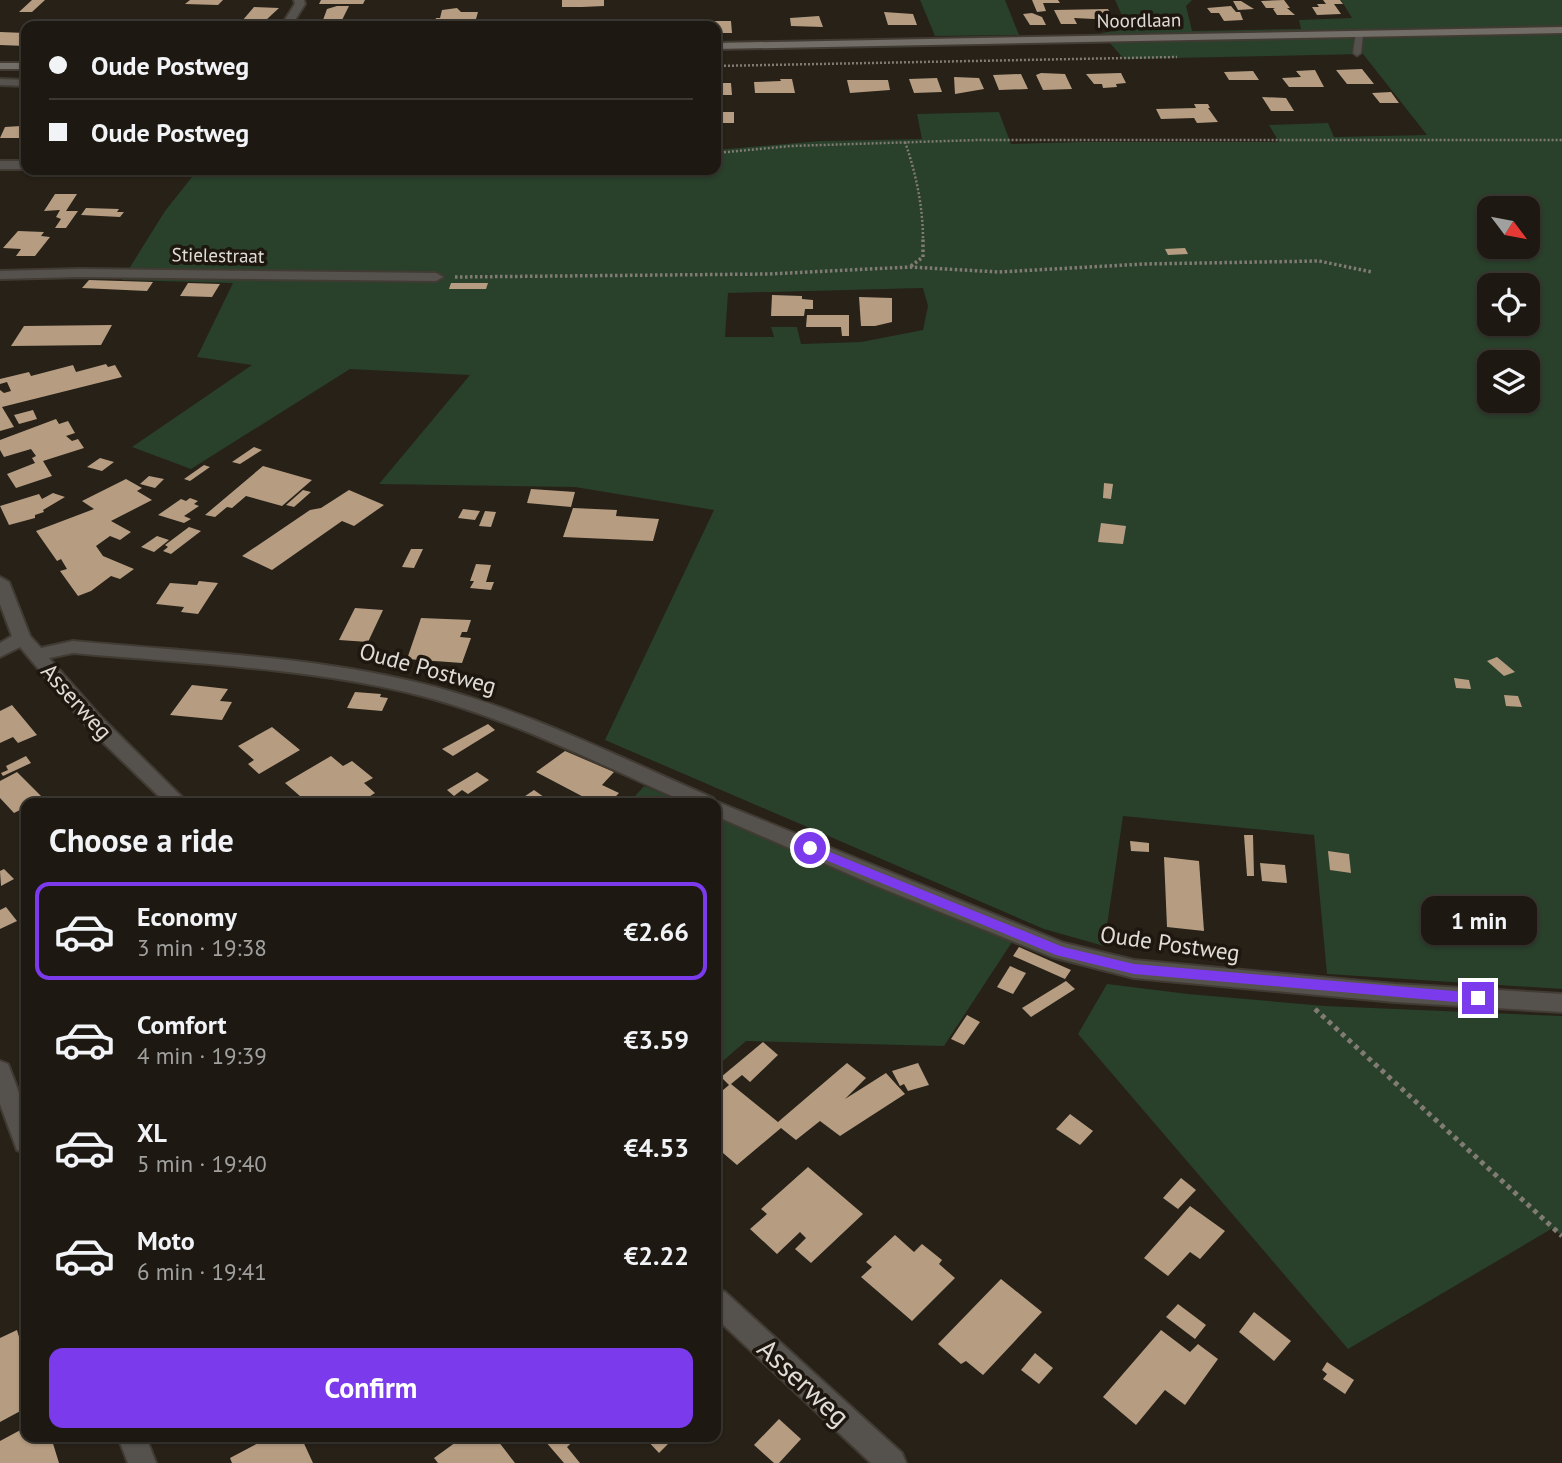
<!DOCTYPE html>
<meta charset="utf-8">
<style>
body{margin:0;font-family:"PT Sans",sans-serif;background:#2a2620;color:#f1f3f6;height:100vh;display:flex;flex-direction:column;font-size:26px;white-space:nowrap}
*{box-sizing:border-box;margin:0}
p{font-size:23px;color:#a0a09f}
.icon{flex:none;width:38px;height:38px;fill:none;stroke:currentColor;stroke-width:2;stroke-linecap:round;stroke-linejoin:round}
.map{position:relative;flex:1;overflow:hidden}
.side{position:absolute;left:21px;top:798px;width:700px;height:644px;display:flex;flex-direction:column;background:#1d1912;border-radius:14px;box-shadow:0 2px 5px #0004,0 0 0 2px #3b3832}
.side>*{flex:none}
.top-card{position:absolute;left:21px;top:21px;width:700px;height:154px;border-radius:14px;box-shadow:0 2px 5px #0004,0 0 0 2px #3b3832;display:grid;align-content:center;height:154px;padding:0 28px;background:#1d1912}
.needle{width:46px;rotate:122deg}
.controls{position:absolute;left:1477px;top:196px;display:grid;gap:14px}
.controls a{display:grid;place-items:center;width:63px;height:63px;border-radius:14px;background:#1d1912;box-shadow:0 2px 5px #0004,0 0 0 2px #3b3832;font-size:35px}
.end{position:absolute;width:32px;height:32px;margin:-16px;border:9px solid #7c3aed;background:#fff;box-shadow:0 0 0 4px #fff}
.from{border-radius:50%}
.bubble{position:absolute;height:49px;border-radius:14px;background:#1d1912;box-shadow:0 2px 5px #0004,0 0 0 2px #3b3832;font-size:23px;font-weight:800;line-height:49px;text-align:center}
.top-card b{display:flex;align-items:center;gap:24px;height:66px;font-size:26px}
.top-card b+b{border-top:2px solid #3b3832}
.top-card i{width:18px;height:18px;background:#f1f3f6}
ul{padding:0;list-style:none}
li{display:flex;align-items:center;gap:21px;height:98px;margin:0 14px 10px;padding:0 14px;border:4px solid transparent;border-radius:14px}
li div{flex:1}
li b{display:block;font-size:26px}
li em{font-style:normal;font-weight:800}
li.on{border-color:#7c3aed}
li>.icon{width:63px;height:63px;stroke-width:1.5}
h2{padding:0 28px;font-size:32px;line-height:84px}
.action{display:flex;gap:14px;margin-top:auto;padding:14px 28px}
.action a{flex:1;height:80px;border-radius:14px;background:#7c3aed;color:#fff;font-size:28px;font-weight:800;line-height:80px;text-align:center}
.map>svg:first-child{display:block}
.green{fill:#29402b;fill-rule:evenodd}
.building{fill:#b69d82}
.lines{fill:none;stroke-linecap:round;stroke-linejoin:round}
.service-casing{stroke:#413b33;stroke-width:3}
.minor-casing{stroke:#413b33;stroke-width:4}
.secondary-casing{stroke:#413b33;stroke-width:4}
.path-far2{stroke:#807b73;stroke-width:2.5;stroke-dasharray:2 2;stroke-linecap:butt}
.path-far1{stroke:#807b73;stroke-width:3.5;stroke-dasharray:2.5 2.5;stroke-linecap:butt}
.path{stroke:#807b73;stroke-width:5;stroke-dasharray:4.5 4.5;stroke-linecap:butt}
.service{fill:#55524e;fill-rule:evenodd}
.minor{fill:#55524e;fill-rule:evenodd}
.secondary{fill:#726e67;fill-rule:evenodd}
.route{fill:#7c3aed}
.labels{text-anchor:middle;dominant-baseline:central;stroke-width:7;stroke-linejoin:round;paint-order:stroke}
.far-street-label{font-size:19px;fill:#e0dcd6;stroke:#1e170f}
.street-label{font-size:23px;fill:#e0dcd6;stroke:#1e170f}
.near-street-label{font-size:28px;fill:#e0dcd6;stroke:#1e170f}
</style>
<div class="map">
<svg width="1562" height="1463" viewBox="0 0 1562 1463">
<rect width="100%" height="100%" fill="#272118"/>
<g class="green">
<path d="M920 0H1005L1019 35 935 36Z"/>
<path d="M1115 0H1192L1186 6 1192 31 1301 29 1299 20 1352 18 1341 0H1562V989L1327 974 1314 835 1123 816 1104 946 1044 929 605 740 714 510 575 487 379 484 470 375 350 369 191 469 132 447 252 365 197 357 233 283 122 280 165 211 196 172 716 170V150L820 141 922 139 917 114 999 112 1011 144 1078 142H1279L1269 125 1328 123 1334 137 1427 135 1363 54 1124 59 1101 33 1128 29ZM1489 208H1528V247H1489ZM1489 285H1528V324H1489ZM923 288 928 306 923 330 861 342 801 344 797 327H771L774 337H725L728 293ZM1489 362H1528V401H1489Z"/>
<path d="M644 786 685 803H629Z"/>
<path d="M716 816 1012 942 944 1046 746 1041 716 1067Z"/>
<path d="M1107 984 1188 994 1325 1006 1562 1016V1236L1553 1228 1348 1349 1078 1034Z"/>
</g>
<g class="building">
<path d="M32 0H45L32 12H19Z"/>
<path d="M190 0H223L218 5 185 4Z"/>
<path d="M321 0H365L363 4H319Z"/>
<path d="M562 0H604V6L582 7H562Z"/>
<path d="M1032 0H1058L1060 3H1043L1046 11 1037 12Z"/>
<path d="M1284 0 1290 8H1287L1295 15H1277L1273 9 1275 8H1266L1261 1Z"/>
<path d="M1323 0H1340L1343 4H1334L1341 14 1317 15 1312 7H1319L1317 4H1326Z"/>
<path d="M1233 1H1241L1254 9 1238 10Z"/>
<path d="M337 6H349L342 20H323L327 9Z"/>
<path d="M1231 6 1236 12H1240L1243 20 1224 21 1219 13H1211L1207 8Z"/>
<path d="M254 7 279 8 265 21H242Z"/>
<path d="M457 8 461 12H478L474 26H427L428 23H434L436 18H440L442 10Z"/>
<path d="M1108 9 1114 20 1074 18 1077 24H1061L1054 10Z"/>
<path d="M884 12 913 14 917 25H888Z"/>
<path d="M1032 13 1042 17 1046 25H1030L1023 14Z"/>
<path d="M819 16 823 27 791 26 790 18Z"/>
<path d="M702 21H731L732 33H716V26H703Z"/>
<path d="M0 32 26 33V46L0 45Z"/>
<path d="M1362 69 1374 84H1347L1336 70Z"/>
<path d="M1315 70 1324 87H1289L1282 78 1301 77 1296 71Z"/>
<path d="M1253 71 1259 80H1229L1224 72Z"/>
<path d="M1041 73 1065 74 1072 89 1043 90 1036 75Z"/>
<path d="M1121 73 1126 83 1116 84 1117 87 1103 88 1102 84H1094L1086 74Z"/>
<path d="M1021 74 1028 89 999 90 993 75Z"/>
<path d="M954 77 979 78 984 89 955 94Z"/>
<path d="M937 78 942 92 914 93 909 79Z"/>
<path d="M780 79H792L795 93H755L754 82 781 81Z"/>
<path d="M847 80H888L890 90 850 93Z"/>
<path d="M716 83H731L732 95H716Z"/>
<path d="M1391 92 1399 103H1380L1372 93Z"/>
<path d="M1262 97 1286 98 1294 111H1271Z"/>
<path d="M1194 104H1208L1210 108H1208L1218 122 1197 123 1194 118 1161 119 1156 109 1196 108Z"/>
<path d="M717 112H734V123H720Z"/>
<path d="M21 126 26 128V138H0L5 127Z"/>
<path d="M55 194H77L66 211H78L66 228H55L61 219 56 217 60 210 44 211Z"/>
<path d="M86 208 119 209 117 212H124L120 217 81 215Z"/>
<path d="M18 231 44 232 41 236 50 237 35 256H16L21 249 3 248Z"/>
<path d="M1185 248 1188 254 1168 255 1165 249Z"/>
<path d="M89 280 153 282 147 291 82 288Z"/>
<path d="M188 283 220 284 212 297 180 296Z"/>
<path d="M451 283H488L486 289H449Z"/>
<path d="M772 295 802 296V299L813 300V309H805L804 316H771Z"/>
<path d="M859 297 892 298V322L875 326H861Z"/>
<path d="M807 315H849V336H842L841 327H806Z"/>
<path d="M112 325 101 345 11 346 24 326Z"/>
<path d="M106 364 108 367 115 365 122 377 2 407 14 427 0 431V390L4 393 11 391 7 382 0 384V379L29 372 31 376 73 365 76 372Z"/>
<path d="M33 410 37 419 19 424 14 415Z"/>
<path d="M56 419 59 424 68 421 75 433 66 436 72 441 78 439 84 448 43 461 52 476 16 488 7 474 35 463 32 458 36 456 31 449 4 457 0 450V440Z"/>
<path d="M254 447 262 450 240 464 232 462Z"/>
<path d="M100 458 114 462 102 471 87 467Z"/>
<path d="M204 465 210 467 190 481 184 479Z"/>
<path d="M263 466 312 480 282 506 246 496 232 508 227 507 215 517 205 515Z"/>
<path d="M149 476 164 479 155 488 140 484Z"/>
<path d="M126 479 142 488 137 491 152 500 111 521 131 532 120 540 110 536 96 546 103 556 134 569 120 579 111 576 91 591 78 596 60 571 67 569 61 559 57 561 36 531 94 509 82 501Z"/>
<path d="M1104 483 1113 484 1111 499 1103 498Z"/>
<path d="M531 489 575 492 571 507 527 503Z"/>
<path d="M303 490 311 492 294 507 286 505Z"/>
<path d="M349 490 384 505 354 526 342 521 272 570 242 556 310 510 321 508Z"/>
<path d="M53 493 65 497 43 510 44 512 35 515V518L9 525 0 506 39 494 42 499Z"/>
<path d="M190 498 198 501 194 504 199 506 184 516 191 519 184 523 158 515 181 499 186 501Z"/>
<path d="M573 508 617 510 616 516 659 519 653 541 563 537Z"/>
<path d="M463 509 480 511 475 520 458 518Z"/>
<path d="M485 511 496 512 491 527 479 526Z"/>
<path d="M1101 523 1126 526 1123 544 1098 542Z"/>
<path d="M189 527 201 531 171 554 163 551 168 547 165 545Z"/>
<path d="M157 536 169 540 154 552 141 547Z"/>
<path d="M411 549H423L414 568 402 567Z"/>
<path d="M476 564 491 565 486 582H494L491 590 470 588 474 581H470Z"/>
<path d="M199 581 218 583 198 614 181 612 184 607 156 604 170 583 197 585Z"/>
<path d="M355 608 383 610 368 642 339 640Z"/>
<path d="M421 618 471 620 467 632H462L460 637 471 638 462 663 407 659Z"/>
<path d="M1497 657 1515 672 1504 676 1487 661Z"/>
<path d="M1454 678 1469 680 1471 689 1456 688Z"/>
<path d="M192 685 228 689 220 701 232 702 222 720 170 715Z"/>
<path d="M355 692 381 694 380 697 388 698 382 711 347 708Z"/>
<path d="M1504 695 1518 696 1522 707 1506 706Z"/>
<path d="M12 705 37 735 18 743 13 737 0 743V711Z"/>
<path d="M488 724 495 730 453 756 442 749Z"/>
<path d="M272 727 300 750 259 774 248 764 254 760 238 746Z"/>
<path d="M565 751 614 772 602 785 619 793 609 803H595L536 772Z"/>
<path d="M26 756 31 763 3 776 1 773 8 770 6 766Z"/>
<path d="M331 756 343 766 352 761 373 778 364 783 375 793 359 803H308L285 783Z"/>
<path d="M17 772 43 798 26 803V807L14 813 0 798V781Z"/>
<path d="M477 772 489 780 468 794 462 790 454 796 447 790Z"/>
<path d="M534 790 544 797 535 803H515Z"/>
<path d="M1244 835H1253L1254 876H1247Z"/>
<path d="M1130 841 1149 843V852L1131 851Z"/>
<path d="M1328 851 1349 854 1351 873 1330 870Z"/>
<path d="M1164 857 1199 861 1204 931 1167 927Z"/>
<path d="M1260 863 1285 865 1287 883 1262 881Z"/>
<path d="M4 869 14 879 1 886 0 871Z"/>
<path d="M6 907 17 921 0 929V910Z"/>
<path d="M1019 947 1071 970 1065 979 1013 956Z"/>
<path d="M1010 966 1026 973 1013 994 997 987Z"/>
<path d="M1066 981 1075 989 1031 1017 1022 1008Z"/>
<path d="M967 1015 980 1022 964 1045 951 1039Z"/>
<path d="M763 1042 778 1055 750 1082 742 1075 731 1084 778 1122 847 1063 866 1078 845 1099 886 1073 905 1094 840 1136 820 1121 796 1140 781 1128 737 1165 716 1147V1096L729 1085 721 1077Z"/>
<path d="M918 1063 929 1085 908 1091 904 1084 900 1086 892 1071Z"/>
<path d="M1070 1114 1093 1131 1080 1145 1056 1129Z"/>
<path d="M808 1167 863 1214 811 1263 795 1249 806 1238 800 1232 777 1254 750 1229 767 1214 761 1209Z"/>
<path d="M1181 1178 1196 1190 1178 1209 1163 1198Z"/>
<path d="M1190 1206 1225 1231 1200 1259 1190 1252 1168 1276 1144 1258Z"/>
<path d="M895 1235 914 1252 922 1244 942 1260 939 1264 955 1278 912 1321 861 1277 872 1267 866 1262Z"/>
<path d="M1001 1279 1042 1312 983 1375 966 1361 961 1364 938 1344Z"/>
<path d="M1178 1304 1206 1325 1195 1339 1166 1317Z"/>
<path d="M1254 1312 1291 1341 1274 1361 1239 1332Z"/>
<path d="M17 1330 26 1361V1384L23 1385 26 1408 0 1422V1338Z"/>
<path d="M1161 1330 1190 1352 1198 1344 1218 1359 1185 1405 1165 1390 1136 1425 1103 1397Z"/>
<path d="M1035 1353 1053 1368 1039 1384 1021 1370Z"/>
<path d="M1327 1362 1354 1380 1345 1394 1323 1379 1327 1374 1322 1370Z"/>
<path d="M779 1419 801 1439 779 1463H774L754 1445Z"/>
<path d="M26 1427V1437H51L59 1463H0V1441Z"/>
<path d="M258 1437H287L290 1442 301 1437 313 1463H232L230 1458 260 1442Z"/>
<path d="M463 1437H495L515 1463H438L434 1458Z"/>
<path d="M551 1437H578L567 1447 580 1463H564L545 1441Z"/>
<path d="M644 1437H675L659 1453Z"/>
</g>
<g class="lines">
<defs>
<path id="service" d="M1356 32 1363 34 1361 53 1357 56 1353 53Z"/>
<g id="minor">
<path d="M294 0H304L305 4 291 26H281L295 4Z"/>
<path d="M0 79 26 80V86L0 85Z"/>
<rect x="0" y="161" width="26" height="8"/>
<path d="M80 269 436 273 443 277 436 281 80 277 0 279V271Z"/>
<path d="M0 577 9 582 30 636 41 648 73 641C185 652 301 655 411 681 516 705 614 755 713 798L715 801 1064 943 1134 960 1395 984 1562 994V1012L1395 1002 1134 978 1052 957 874 885 716 816V803H688C596 763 504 715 406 692 299 667 183 663 73 653L49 658 102 718 188 803H166L88 728 20 647 0 657V643L12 636 0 604Z"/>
<path d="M0 1061 8 1064 26 1111V1153L17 1150 0 1104Z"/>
<path d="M716 1289 725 1292 902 1453 906 1463H871L716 1318Z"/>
<path d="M118 1437H146L156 1463H128Z"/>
</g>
<g id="secondary">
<path d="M1562 27V33L716 49V43Z"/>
<rect x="0" y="63" width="26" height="6"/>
</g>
</defs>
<use href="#service" class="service-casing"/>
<use href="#minor" class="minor-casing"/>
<use href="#secondary" class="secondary-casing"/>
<g class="path-far2">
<path d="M716 66 1177 57"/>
<path d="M905 142C916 173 923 207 923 240"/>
<path d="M716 153 791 146 978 140H1562"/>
</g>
<g class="path-far1">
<path d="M911 266 923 257V239"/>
<path d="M455 277 769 274 910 267 999 272 1144 264 1319 261 1372 272"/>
</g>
<path class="path" d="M1315 1009 1562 1236"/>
<use href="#service" class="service"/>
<use href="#minor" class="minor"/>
<use href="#secondary" class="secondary"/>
</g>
<path class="route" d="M810 844 1063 947 1134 964 1478 993 1485 998 1478 1004 1134 974 1056 955 806 852 804 848Z"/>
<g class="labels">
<g class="far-street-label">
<text transform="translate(1139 20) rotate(-1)">Noordlaan</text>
<text transform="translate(218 255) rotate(1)">Stielestraat</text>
</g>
<g class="street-label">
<text transform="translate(428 668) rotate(15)">Oude Postweg</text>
<text transform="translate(77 701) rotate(48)">Asserweg</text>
<text transform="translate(1170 943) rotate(8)">Oude Postweg</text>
</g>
<g class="near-street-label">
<text transform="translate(804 1382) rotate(43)">Asserweg</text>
</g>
</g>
</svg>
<div class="controls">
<a><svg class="needle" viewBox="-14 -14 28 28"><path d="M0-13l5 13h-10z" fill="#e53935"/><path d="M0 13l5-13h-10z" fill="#a0a09f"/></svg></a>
<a><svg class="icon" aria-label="locate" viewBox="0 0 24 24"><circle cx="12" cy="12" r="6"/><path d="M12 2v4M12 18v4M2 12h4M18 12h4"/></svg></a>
<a><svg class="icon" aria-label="layers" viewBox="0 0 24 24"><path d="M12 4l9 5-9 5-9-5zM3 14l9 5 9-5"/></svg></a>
</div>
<i class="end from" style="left:810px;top:848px"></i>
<i class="end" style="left:1478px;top:998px"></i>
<div class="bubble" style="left:1421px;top:896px;width:116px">1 min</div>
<div class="top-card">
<b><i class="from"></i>Oude Postweg</b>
<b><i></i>Oude Postweg</b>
</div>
<section class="side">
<h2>Choose a ride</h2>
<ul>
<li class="on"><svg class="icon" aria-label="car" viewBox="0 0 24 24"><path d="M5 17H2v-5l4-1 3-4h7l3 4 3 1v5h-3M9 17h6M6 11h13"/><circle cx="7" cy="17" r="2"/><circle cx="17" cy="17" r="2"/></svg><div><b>Economy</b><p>3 min · 19:38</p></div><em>€2.66</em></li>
<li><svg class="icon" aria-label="car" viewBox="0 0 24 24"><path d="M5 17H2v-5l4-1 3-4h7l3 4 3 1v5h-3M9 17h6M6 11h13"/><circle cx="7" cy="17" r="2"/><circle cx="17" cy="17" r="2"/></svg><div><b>Comfort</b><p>4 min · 19:39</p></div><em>€3.59</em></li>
<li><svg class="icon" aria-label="car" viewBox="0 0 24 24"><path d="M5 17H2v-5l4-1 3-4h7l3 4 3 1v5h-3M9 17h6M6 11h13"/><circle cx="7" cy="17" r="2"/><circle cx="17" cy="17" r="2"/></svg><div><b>XL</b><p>5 min · 19:40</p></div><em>€4.53</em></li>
<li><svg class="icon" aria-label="car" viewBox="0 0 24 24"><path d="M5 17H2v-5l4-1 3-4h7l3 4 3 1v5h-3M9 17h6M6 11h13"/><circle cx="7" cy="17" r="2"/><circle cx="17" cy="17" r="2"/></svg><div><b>Moto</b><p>6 min · 19:41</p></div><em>€2.22</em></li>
</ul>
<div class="action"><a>Confirm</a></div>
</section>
</div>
